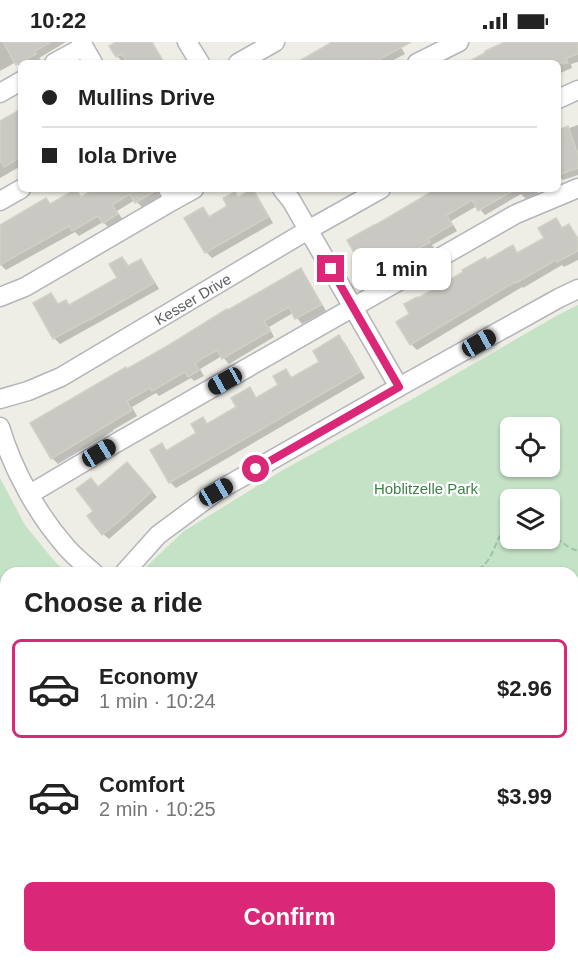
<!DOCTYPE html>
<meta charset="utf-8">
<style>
body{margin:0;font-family:Arial,sans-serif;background:#f2f2f2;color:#222;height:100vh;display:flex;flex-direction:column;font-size:22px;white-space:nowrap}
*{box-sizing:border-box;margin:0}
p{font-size:20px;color:#767676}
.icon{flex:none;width:33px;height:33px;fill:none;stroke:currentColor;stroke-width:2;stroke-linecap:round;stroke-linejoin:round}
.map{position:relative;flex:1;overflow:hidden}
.panel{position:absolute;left:0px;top:525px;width:579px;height:396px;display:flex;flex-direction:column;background:#fff;border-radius:18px 18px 0 0;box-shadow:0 2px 4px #0004}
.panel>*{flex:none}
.hud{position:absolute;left:18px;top:18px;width:543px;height:132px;border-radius:9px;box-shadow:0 2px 4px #0004;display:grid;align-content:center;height:132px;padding:0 24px;background:#fff}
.buttons{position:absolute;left:500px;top:375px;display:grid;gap:12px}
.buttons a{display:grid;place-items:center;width:60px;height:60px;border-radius:9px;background:#fff;box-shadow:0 2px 4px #0004;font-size:30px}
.end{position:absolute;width:27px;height:27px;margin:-14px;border:8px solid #db2777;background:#fff;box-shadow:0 0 0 3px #fff}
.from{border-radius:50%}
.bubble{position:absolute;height:42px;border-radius:9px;background:#fff;box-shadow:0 2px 4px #0004;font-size:20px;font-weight:700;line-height:42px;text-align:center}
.car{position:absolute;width:18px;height:36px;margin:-18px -9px;border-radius:8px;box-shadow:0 0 4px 2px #0007;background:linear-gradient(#222 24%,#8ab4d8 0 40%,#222 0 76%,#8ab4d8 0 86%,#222 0)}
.hud b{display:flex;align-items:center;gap:21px;height:57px;font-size:22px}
.hud b+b{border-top:2px solid #e0e0e0}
.hud i{width:15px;height:15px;background:#222}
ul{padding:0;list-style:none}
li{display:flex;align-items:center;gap:18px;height:99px;margin:0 12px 9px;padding:0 12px;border:3px solid transparent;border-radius:9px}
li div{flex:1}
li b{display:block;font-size:22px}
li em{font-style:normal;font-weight:700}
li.selected{border-color:#db2777}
li>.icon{width:54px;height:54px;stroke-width:1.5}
h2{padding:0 24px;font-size:27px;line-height:72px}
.cta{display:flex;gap:12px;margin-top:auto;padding:12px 24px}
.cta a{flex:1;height:69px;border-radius:9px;background:#db2777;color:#fff;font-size:24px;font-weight:700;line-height:69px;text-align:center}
.status{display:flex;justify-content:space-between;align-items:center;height:42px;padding:0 30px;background:#fff;direction:ltr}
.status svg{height:16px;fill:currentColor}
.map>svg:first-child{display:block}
.green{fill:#c4e3c6;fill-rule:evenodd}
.shadow{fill:#0003}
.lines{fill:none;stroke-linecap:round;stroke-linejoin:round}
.stream{stroke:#add2f7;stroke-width:4}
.building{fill:#cac8c2;stroke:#d2cfc4;stroke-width:1.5}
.minor-casing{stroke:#b3b5b9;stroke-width:21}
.path{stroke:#9dc1aa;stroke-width:2;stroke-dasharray:6 3;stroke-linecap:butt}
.minor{stroke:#fff;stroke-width:18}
.route{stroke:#db2777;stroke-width:8}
.labels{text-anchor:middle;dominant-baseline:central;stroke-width:4.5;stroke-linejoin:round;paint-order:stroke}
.street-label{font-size:15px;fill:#5d6064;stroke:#fff}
.park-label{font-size:15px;fill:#3e8346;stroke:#fff}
</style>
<div class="status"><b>10:22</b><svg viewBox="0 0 49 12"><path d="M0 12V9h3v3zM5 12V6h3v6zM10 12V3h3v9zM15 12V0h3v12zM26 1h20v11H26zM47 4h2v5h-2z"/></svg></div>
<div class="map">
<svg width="578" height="921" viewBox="0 0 578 921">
<rect width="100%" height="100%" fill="#eeede6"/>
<path class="green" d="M578 263V921H0V436L25 483 50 514 66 531H6V915H573V531H142L147 524 184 489 283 428 416 355 558 273ZM510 386H549V424H510ZM510 458H549V496H510Z"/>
<g class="shadow">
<path d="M0 0H66L39 16 41 18 35 21H21V26L16 20 0 29Z"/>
<path d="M119 0H152L165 21H129L127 17 123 20 117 14Z"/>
<path d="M334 0H403L399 2 405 12 388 21H297Z"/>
<path d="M508 0H578V20L571 22 572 26 558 32V21H469Z"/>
<path d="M21 69V124L0 136V88Z"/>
<path d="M578 83V133L563 138 561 136 558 138V90Z"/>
<path d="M97 147H156L160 155 142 165 135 158 117 169 123 178 109 186 103 180 79 194 75 190 6 228 0 222V184L46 158 51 163 76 149 82 156Z"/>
<path d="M440 147H540L537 148 538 151 526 157 521 152 485 173 477 164 451 179 457 189 432 203 434 206 375 239 369 234Z"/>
<path d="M252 149 258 155 273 181 212 216 206 210 203 167 210 175 229 164 235 151 239 156Z"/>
<path d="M556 178 563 187 569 184 574 189 578 196V218L564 225 562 223 523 246 522 245 417 308 411 302V273L418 258 512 204 519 212 546 196Z"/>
<path d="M122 216 130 225 140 219 146 225 159 247 60 302 54 296 35 262 51 253 59 263 70 264 119 236Z"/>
<path d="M300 228 306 234 326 269 302 282 293 271 269 285 274 295 229 322 222 314 200 327 204 334 194 339 191 336 159 354 156 351 132 365 137 374 113 388V389L58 422 52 416 127 328Z"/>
<path d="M339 295 345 301 365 336 176 446 170 440 161 402 168 409 198 392 203 377 209 383 239 366 250 347 257 356 280 343 286 328 293 337 321 321Z"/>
<path d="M132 427 157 455 109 497 103 492 99 446Z"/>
</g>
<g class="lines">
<g class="stream">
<path d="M573 595H578"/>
<path d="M0 686 6 685"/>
</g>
</g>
<g class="building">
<path d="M3 0H51L35 9 36 12 16 23Z"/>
<path d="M116 0H152L164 21H128L122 12 116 15 109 4Z"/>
<path d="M332 0H411L373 21H296Z"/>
<path d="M505 0H578V12L566 16 568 21H466L485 11V9Z"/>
<path d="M21 67V115L4 125 0 118V79Z"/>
<path d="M568 84 578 113V126L558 133V88Z"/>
<path d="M76 147 81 155 94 147 157 148 135 161 130 152 112 163 118 172 103 181 98 174 72 189 69 184 0 223V183L46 156 50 162Z"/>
<path d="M253 147 268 175 205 211 184 176 203 165 209 175 227 164 223 156 235 150 238 155Z"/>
<path d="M436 147H516L478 169 472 158 447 173 452 183 428 197 430 200 368 235 347 198 374 183V184Z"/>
<path d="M556 176 562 186 569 182 578 198V209L557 220 556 218 516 241 515 240 410 303 396 280 409 272 404 262 417 255 418 256 463 230 462 228 485 215 487 218 513 203 517 211 544 196 538 186Z"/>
<path d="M122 215 128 224 141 217 154 241 90 278V277L53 297 33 261 51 251 58 262 66 258 69 263 117 236 109 222Z"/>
<path d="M301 226 321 263 295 277 289 265 264 279 270 289 222 317 217 308 195 321 199 328 188 335 185 330 152 349 150 346 127 359 132 368 51 417 30 381 126 325 127 327 169 303 227 267 228 268Z"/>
<path d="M339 293 360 330 169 441 150 408 162 401 166 409 196 391 191 382 203 375 207 382 236 365 231 356 250 345 256 356 278 343 273 334 286 327 291 336 319 320 313 309Z"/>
<path d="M127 420 152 449 123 476 102 493 87 474 93 469 76 447 91 436 98 445Z"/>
</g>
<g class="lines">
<defs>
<g id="minor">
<path d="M81 0 93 21"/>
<path d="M187 0 200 21"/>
<path d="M54 21 83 5"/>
<path d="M238 21 275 0"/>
<path d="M417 21 459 0"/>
<path d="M0 51 21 39"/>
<path d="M558 57 578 48"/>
<path d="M282 147 291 158 399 345"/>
<path d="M174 158 194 147"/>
<path d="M0 159 21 147"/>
<path d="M0 255 25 245 174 158 168 147"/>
<path id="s1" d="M0 357 28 349 61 335 308 188 381 147"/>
<path d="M0 385C13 428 37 472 67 506 75 515 85 523 94 531"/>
<path d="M30 452 116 401 516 172 578 146"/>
<path d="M124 531 158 493 216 450 399 345 559 256 578 247"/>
<path d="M0 711 6 702"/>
</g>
</defs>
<use href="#minor" class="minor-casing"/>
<g class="path">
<path d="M549 491 570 506 578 509"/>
<path d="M449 531H456"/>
<path d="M470 531C498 522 491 496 510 482"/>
<path d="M0 572 6 570"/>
<path d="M2 688 6 681"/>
<path d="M0 744 6 732"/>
</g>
<use href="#minor" class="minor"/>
</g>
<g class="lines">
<path class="route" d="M256 427 399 345 331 227"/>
</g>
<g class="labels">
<g class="street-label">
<text stroke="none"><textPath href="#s1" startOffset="218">Kesser Drive</textPath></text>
</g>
<g class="park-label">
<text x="426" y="446">Hoblitzelle Park</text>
</g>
</g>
</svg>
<div class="buttons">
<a><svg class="icon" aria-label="locate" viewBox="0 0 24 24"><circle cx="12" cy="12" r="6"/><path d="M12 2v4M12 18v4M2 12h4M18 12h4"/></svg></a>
<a><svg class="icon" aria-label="layers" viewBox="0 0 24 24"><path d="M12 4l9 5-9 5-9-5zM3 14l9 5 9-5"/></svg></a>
</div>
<i class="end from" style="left:256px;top:427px"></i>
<i class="end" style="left:331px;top:227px"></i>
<div class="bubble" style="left:352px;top:206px;width:99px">1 min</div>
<i class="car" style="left:479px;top:301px;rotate:61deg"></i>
<i class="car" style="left:225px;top:339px;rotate:241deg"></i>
<i class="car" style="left:99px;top:411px;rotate:59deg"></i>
<i class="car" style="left:216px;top:450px;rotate:60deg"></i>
<div class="hud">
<b><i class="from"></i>Mullins Drive</b>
<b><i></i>Iola Drive</b>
</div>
<section class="panel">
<h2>Choose a ride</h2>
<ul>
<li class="selected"><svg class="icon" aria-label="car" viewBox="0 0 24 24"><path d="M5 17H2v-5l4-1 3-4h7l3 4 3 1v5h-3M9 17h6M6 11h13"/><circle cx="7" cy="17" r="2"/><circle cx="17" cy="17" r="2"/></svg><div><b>Economy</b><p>1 min · 10:24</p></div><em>$2.96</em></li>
<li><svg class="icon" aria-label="car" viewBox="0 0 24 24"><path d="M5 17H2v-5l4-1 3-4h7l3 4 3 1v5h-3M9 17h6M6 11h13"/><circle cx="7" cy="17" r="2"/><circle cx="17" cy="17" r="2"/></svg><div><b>Comfort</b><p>2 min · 10:25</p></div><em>$3.99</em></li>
</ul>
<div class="cta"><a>Confirm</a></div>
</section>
</div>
